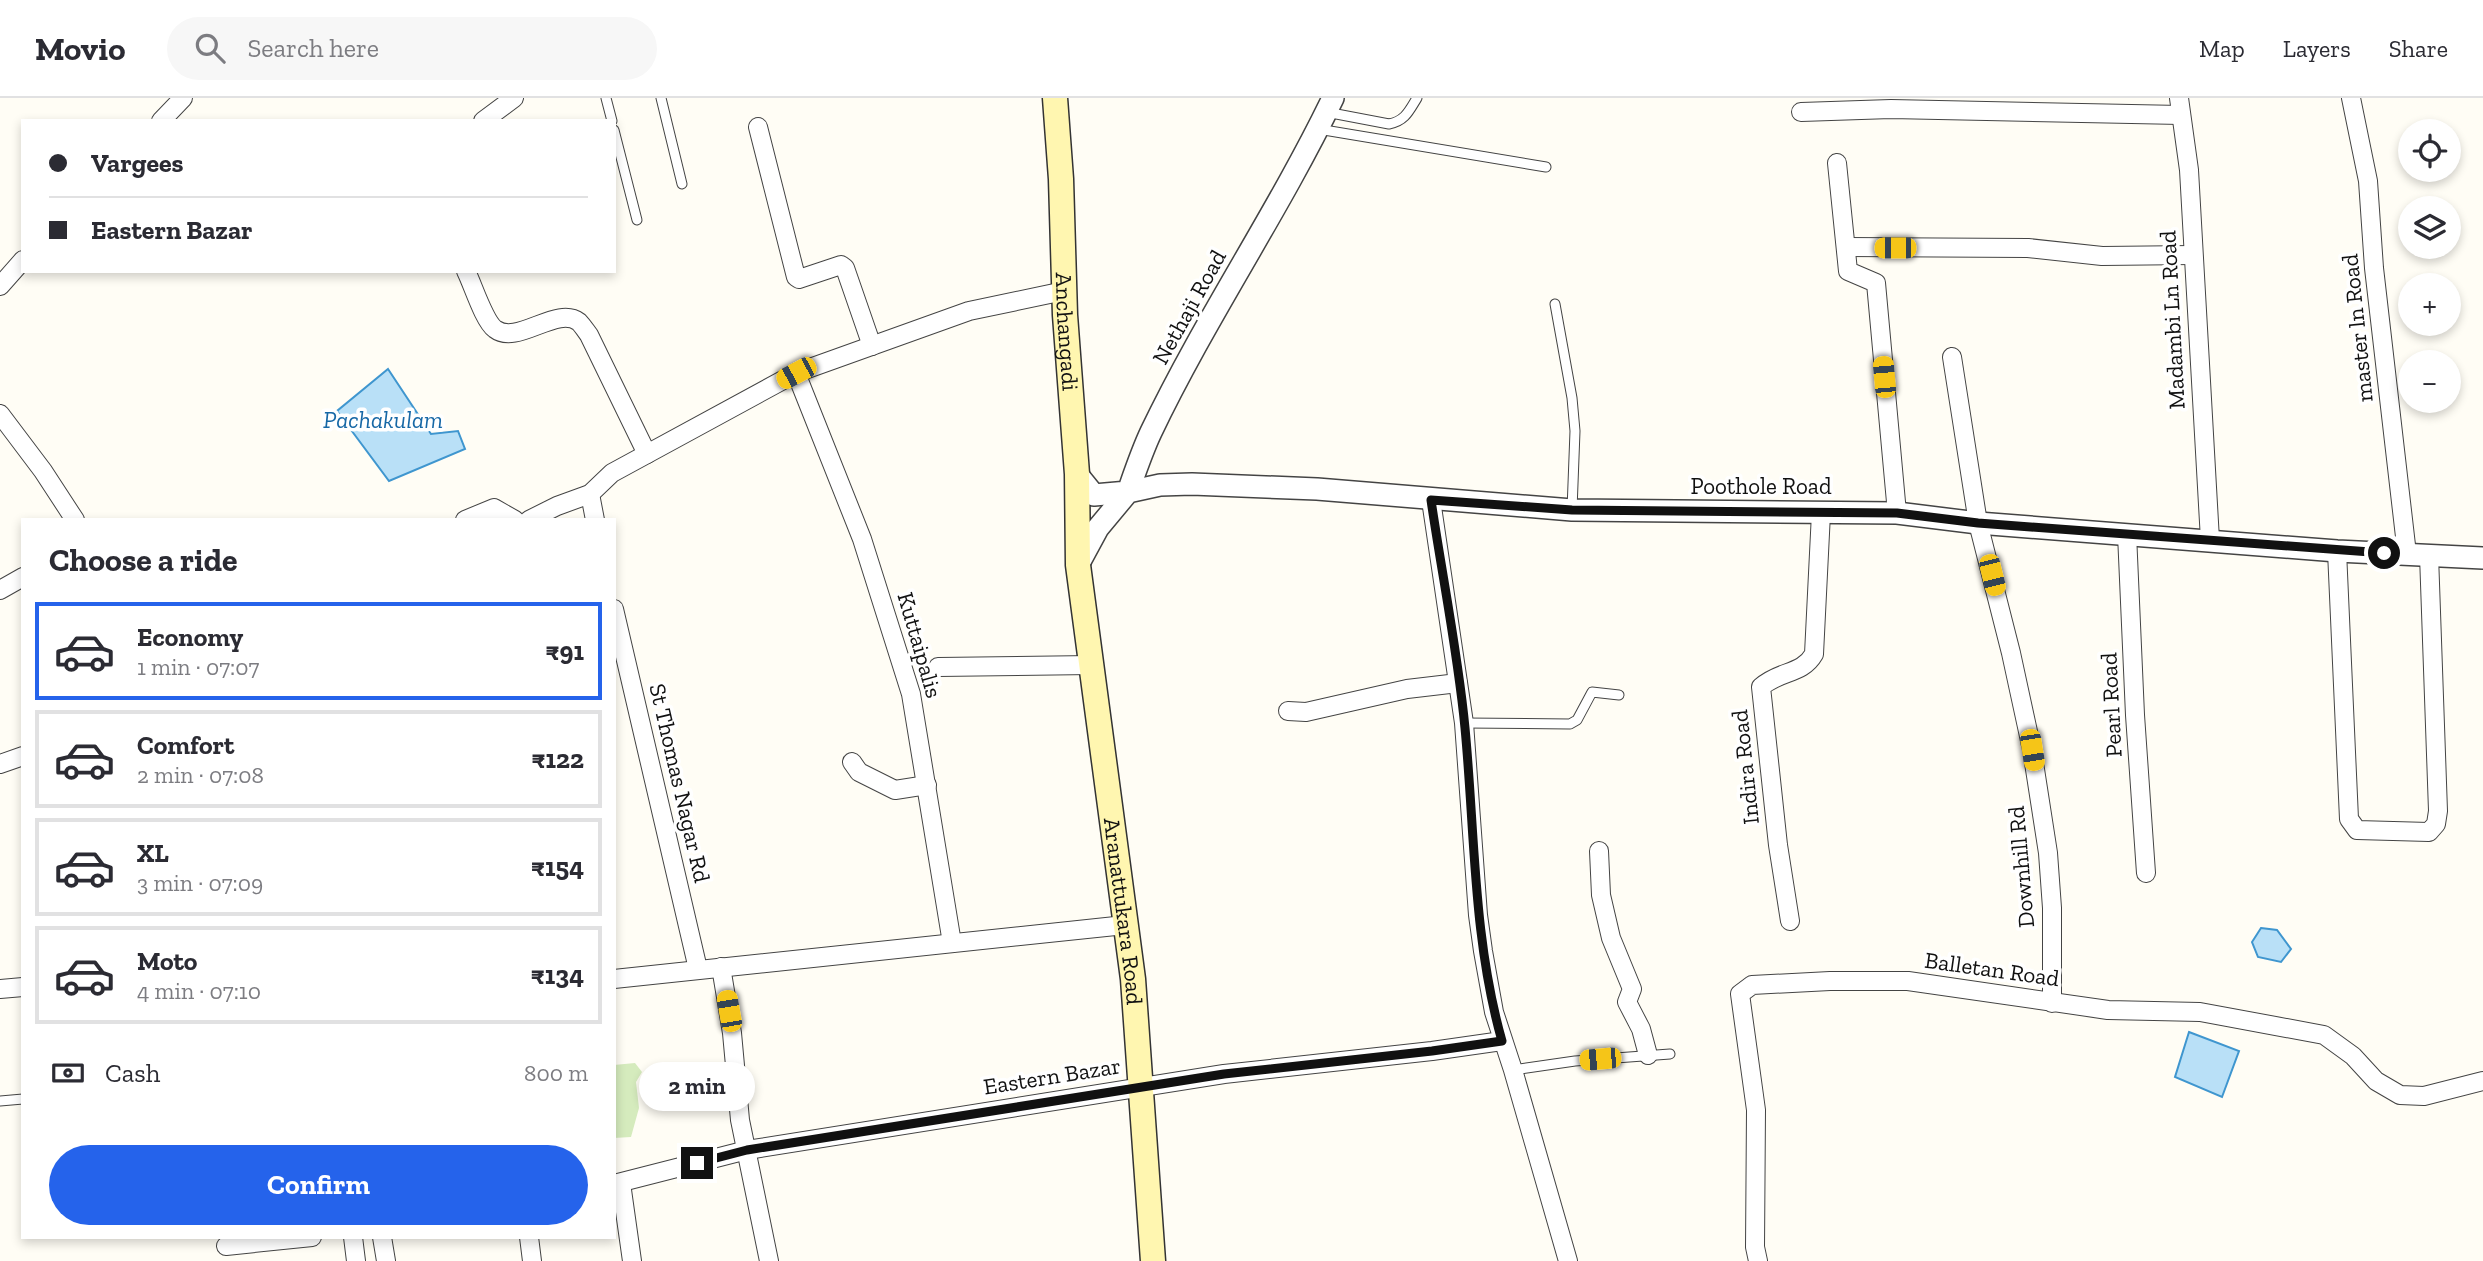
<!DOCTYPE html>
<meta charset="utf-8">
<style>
body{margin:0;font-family:"Zilla Slab",serif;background:#f7f7f7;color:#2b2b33;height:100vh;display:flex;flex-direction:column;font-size:26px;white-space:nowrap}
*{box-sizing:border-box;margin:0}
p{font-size:23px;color:#7c7c81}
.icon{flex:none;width:38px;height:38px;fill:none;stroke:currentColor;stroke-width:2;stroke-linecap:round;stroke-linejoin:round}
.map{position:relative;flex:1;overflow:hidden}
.side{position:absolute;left:21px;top:420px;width:595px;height:721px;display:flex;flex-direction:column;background:#fff;border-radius:0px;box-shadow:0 4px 10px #0003}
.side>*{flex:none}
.guide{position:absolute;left:21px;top:21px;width:595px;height:154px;border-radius:0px;box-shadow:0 4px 10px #0003;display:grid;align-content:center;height:154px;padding:0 28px;background:#fff}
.fabs{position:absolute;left:2398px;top:21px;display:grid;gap:14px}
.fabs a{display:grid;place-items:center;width:63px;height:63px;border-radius:50%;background:#fff;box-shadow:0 4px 10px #0003;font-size:35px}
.end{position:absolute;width:32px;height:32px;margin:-16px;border:9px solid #111;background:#fff;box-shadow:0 0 0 4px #fff}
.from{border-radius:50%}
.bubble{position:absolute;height:49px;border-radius:24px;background:#fff;box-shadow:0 4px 10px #0003;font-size:23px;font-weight:800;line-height:49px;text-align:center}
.car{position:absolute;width:21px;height:42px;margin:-21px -10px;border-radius:9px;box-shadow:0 0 5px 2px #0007;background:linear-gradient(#f5c518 24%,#345 0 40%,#f5c518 0 76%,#345 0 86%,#f5c518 0)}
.guide b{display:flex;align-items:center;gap:24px;height:66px;font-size:26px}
.guide b+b{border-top:2px solid #e1e1e2}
.guide i{width:18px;height:18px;background:#2b2b33}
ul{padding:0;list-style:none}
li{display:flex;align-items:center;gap:21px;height:98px;margin:0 14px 10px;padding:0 14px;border:4px solid #e1e1e2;border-radius:0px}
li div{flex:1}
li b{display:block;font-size:26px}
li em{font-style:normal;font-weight:800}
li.current{border-color:#2563eb}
li>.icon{width:63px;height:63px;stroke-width:1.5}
h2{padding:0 28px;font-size:32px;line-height:84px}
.pay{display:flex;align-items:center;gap:18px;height:77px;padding:0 28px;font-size:26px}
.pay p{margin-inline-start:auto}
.cta{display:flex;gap:14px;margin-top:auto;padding:14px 28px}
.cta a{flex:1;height:80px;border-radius:42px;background:#2563eb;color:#fff;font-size:28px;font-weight:800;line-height:80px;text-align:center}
header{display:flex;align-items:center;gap:42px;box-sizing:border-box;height:98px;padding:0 35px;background:#fff;border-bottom:2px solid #e1e1e2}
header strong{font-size:33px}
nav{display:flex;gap:38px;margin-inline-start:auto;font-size:24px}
.search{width:490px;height:63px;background:#f7f7f7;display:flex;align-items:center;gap:18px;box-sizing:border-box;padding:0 24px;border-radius:38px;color:#7c7c81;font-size:26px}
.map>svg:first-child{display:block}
.green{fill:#d5ebbd}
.water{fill:#b9e0f7;stroke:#3f96cf;stroke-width:2}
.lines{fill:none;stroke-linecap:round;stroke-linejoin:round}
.service-casing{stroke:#444;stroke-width:11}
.minor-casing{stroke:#444;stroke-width:20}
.tertiary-casing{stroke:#444;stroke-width:24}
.secondary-casing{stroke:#333;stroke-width:27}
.service{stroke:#fff;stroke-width:9}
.minor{stroke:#fff;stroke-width:18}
.tertiary{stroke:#fff;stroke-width:21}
.secondary{stroke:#fff6b0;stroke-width:24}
.route{stroke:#111;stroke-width:9}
.labels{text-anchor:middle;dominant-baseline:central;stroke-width:7;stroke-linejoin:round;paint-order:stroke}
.street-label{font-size:23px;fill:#111;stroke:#fff}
.water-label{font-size:24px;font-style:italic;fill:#1768a6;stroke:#fff}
</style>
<header>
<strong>Movio</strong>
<div class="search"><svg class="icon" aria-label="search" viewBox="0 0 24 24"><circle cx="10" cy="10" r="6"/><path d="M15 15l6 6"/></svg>Search here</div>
<nav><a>Map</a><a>Layers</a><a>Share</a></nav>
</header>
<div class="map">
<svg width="2483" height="1163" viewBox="0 0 2483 1163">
<rect width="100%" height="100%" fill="#fffdf5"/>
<path class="green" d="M635 965 642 974 636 984 639 1010 631 1039 614 1040V967Z"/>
<g class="water">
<path d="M388 271 431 336 458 333 465 351 389 383 337 313Z"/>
<path d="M2261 830 2277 832 2291 851 2281 864 2258 859 2252 844Z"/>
<path d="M2189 934 2239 953 2222 999 2175 979Z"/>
</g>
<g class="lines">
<defs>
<g id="service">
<path d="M606 0 612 23"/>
<path d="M661 0 682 86"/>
<path d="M1326 14 1389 26C1405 23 1409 13 1417 0"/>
<path d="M1318 31 1546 69"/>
<path d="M614 32 637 122"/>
<path d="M1555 206 1572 300 1575 333 1572 412"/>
<path d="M1464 625 1570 626 1577 622 1592 594 1619 597"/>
<path d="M1513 972 1575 963 1670 956"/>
<path d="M0 1003 23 1001"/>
</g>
<g id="minor">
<path d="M2179 0 2189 72 2210 442"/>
<path d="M2351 0 2368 83 2374 170 2407 456"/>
<path d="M1801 14 1891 11 2181 17"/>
<path d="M161 23 183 0"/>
<path d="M483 23 514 0"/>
<path d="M758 29 796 179 799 181 841 167 845 170 872 248"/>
<path d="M1837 65 1848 173 1876 185 1897 415"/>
<path d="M1846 149 2028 150 2102 158 2193 157"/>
<path d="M466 173C473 187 484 223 495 231 517 248 557 207 579 224 582 227 586 233 589 237L647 356"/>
<path d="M0 188 23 162"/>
<path d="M1952 259 1978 425 2011 555 2032 652 2048 755 2052 810V905"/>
<path d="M796 275 862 441 911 596 952 845"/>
<path d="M0 316 43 373 75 422"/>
<path d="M590 396 595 422"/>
<path d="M1431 402 1464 625 1478 817 1483 853 1494 914 1513 972 1568 1163"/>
<path d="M465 422 494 410 515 422"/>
<path d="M529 422 557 408 590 396 612 375 796 275 969 213 1064 193"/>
<path d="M2127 436 2135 617 2146 775"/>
<path d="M2337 453 2349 721 2357 732 2429 734 2436 726 2438 713 2429 457"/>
<path d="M0 492 23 479"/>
<path d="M614 511 698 871"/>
<path d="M938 569 1092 567"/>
<path d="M1288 613 1306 614 1407 591 1458 585"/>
<path d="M852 664 859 674 895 692 927 687"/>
<path d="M0 666 23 658"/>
<path d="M1599 753 1601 797 1611 840 1632 891 1627 904 1641 931 1648 957"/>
<path d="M1790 823 1778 747 1761 589C1780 572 1802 577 1814 556L1821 415"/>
<path d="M721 869 732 935 740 1022 769 1163"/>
<path d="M614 881 1125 827"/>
<path d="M0 891 23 889"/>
<path d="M621 1085 632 1163"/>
<path d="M614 1086 747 1052 1224 976 1432 953 1502 943"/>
<path d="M353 1139 356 1163"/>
<path d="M382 1139 386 1163"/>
<path d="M529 1139 532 1163"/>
<path d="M226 1148 312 1139"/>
<path d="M1758 1163 1755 1149 1756 1012 1740 896 1752 887 1830 883H1908L2108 912 2200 914 2324 937 2353 958 2376 983 2400 997 2424 998 2483 983"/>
</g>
<g id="tertiary">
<path d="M1077 376 1094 397 1128 394C1135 374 1142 353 1151 334 1206 219 1278 114 1333 0"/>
<path d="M1078 467 1098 430 1128 394 1160 387 1192 386 1317 391 1572 412 1897 415 1978 425 2337 453 2483 460"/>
</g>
<g id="secondary">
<path id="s1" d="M1055 0 1061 81 1065 217 1077 376 1078 467 1133 881 1153 1163"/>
</g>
</defs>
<use href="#service" class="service-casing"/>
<use href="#minor" class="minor-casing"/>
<use href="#tertiary" class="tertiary-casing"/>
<use href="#secondary" class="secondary-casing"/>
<use href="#service" class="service"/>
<use href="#minor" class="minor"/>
<use href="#tertiary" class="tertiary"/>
<use href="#secondary" class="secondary"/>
</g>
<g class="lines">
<path class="route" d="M697 1065 747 1052 1224 976 1432 953 1502 943C1473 841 1475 735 1465 630 1458 555 1442 477 1431 402L1572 412 1897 415 1978 425 2384 455"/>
</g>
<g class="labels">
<g class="street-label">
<text transform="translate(1189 209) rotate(-61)">Nethaji Road</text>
<text transform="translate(2172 222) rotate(-93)">Madambi Ln Road</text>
<text transform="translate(2357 230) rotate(-96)">master ln Road</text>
<text stroke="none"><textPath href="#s1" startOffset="234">Anchangadi</textPath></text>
<text x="1761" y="388">Poothole Road</text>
<text transform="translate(920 547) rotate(74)">Kuttaipalis</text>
<text transform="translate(2111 607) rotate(-93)">Pearl Road</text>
<text transform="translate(1745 669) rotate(-96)">Indira Road</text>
<text transform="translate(680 685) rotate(77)">St Thomas Nagar Rd</text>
<text transform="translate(2021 769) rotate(-95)">Downhill Rd</text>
<text stroke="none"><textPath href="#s1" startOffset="817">Aranattukara Road</textPath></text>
<text transform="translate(1992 871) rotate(8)">Balletan Road</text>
<text transform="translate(1052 978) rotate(-9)">Eastern Bazar</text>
</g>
<g class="water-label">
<text x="383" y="321">Pachakulam</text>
</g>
</g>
</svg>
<div class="fabs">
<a><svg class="icon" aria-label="locate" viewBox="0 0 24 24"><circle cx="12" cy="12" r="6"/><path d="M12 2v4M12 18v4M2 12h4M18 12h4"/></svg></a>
<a><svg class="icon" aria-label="layers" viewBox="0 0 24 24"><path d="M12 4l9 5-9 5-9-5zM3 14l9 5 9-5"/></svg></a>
<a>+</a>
<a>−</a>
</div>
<i class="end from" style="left:2384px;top:455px"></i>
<i class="end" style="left:697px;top:1065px"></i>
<div class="bubble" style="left:639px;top:964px;width:116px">2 min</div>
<i class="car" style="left:1895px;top:150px;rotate:270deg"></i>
<i class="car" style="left:796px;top:275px;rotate:242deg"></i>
<i class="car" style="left:1884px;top:279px;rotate:355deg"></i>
<i class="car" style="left:1992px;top:477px;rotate:166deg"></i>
<i class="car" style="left:2032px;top:652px;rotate:171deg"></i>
<i class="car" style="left:729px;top:913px;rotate:350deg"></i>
<i class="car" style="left:1600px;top:961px;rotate:265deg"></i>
<div class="guide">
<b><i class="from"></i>Vargees</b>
<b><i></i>Eastern Bazar</b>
</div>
<section class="side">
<h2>Choose a ride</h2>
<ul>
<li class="current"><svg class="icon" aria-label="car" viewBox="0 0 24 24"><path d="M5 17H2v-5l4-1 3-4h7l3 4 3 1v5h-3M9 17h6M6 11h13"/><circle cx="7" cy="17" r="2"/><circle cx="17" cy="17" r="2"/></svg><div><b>Economy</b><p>1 min · 07:07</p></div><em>₹91</em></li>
<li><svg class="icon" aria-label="car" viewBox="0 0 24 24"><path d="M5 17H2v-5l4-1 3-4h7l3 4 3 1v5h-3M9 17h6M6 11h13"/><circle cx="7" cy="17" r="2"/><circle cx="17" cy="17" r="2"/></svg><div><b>Comfort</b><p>2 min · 07:08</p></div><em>₹122</em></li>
<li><svg class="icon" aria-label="car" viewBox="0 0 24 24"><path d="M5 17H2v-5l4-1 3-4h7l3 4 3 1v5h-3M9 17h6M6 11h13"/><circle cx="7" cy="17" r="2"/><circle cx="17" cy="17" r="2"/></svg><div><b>XL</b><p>3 min · 07:09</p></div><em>₹154</em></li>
<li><svg class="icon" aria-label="car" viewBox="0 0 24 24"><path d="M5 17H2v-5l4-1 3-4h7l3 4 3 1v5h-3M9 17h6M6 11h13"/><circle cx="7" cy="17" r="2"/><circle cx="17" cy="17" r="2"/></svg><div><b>Moto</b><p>4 min · 07:10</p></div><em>₹134</em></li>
</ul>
<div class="pay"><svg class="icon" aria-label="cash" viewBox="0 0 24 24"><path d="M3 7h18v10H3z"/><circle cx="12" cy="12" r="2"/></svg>Cash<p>800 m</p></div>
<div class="cta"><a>Confirm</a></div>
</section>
</div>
